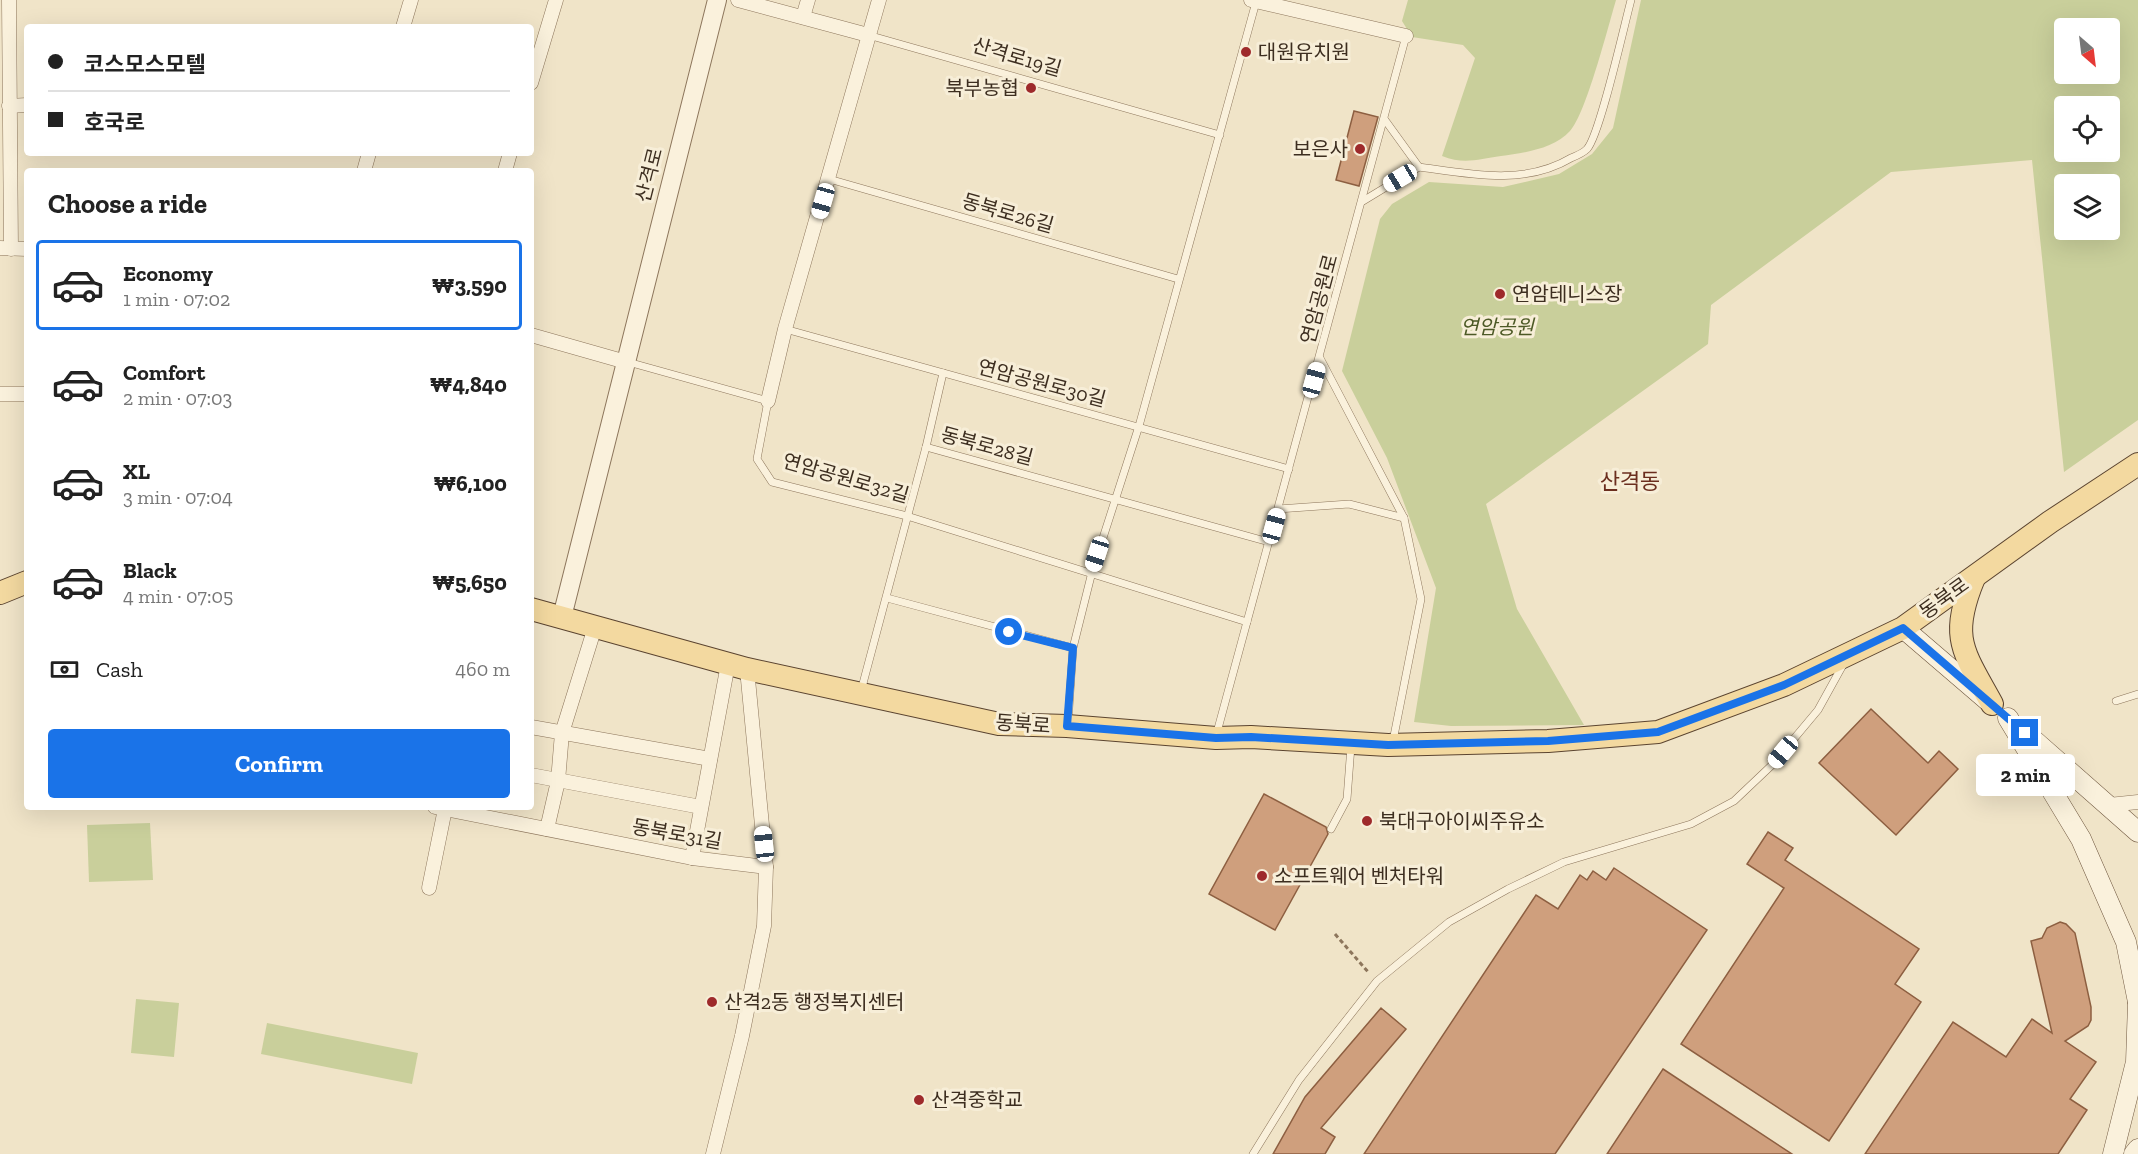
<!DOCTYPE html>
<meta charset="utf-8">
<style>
body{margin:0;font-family:"Zilla Slab","Noto Sans KR",serif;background:#f6f6f6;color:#222;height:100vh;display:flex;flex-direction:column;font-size:22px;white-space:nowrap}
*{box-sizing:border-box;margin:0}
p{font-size:20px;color:#767676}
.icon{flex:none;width:33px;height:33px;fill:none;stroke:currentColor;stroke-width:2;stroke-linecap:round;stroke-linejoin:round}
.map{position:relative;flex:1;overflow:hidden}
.sheet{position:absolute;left:24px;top:168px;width:510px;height:642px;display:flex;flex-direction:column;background:#fff;border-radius:6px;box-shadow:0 6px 24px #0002}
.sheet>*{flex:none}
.top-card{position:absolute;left:24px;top:24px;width:510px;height:132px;border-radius:6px;box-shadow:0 6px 24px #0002;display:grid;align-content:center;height:132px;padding:0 24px;background:#fff}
.needle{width:39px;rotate:152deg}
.buttons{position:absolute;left:2054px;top:18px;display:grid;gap:12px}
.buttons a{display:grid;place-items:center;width:66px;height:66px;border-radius:6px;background:#fff;box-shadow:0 6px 24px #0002;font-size:30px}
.end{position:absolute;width:27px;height:27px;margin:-14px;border:8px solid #1a73e8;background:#fff;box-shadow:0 0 0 3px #fff}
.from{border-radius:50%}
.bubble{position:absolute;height:42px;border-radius:6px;background:#fff;box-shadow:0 6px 24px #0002;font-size:20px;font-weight:800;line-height:42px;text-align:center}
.car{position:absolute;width:18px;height:36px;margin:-18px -9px;border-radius:8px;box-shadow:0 0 4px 2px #0007;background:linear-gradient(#fff 24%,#345 0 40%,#fff 0 76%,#345 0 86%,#fff 0)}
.top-card b{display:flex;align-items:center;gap:21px;height:57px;font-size:22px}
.top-card b+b{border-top:2px solid #e0e0e0}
.top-card i{width:15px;height:15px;background:#222}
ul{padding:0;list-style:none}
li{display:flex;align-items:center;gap:18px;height:90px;margin:0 12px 9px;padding:0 12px;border:3px solid transparent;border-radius:6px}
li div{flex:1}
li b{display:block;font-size:22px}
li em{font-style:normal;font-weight:800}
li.current{border-color:#1a73e8}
li>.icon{width:54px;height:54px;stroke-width:1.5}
h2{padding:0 24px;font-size:27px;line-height:72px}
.pay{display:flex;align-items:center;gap:15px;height:66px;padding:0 24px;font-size:22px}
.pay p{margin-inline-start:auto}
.primary-button{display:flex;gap:12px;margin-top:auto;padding:12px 24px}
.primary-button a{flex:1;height:69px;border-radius:6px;background:#1a73e8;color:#fff;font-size:24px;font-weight:800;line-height:69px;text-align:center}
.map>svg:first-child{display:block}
.green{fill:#c9cf9b;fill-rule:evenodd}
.building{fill:#cf9f7d;stroke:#8d5f41;stroke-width:1.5}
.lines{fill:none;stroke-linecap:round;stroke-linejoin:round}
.service-casing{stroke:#8d765c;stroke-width:8}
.minor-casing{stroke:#8d765c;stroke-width:15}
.tertiary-casing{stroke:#8d765c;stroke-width:20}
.secondary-casing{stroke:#6f573f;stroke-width:21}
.primary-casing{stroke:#5b4430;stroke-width:24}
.path{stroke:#8d765c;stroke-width:3;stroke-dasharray:4.5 3;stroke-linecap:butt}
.service{stroke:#faf1dc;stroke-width:7}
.minor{stroke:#faf1dc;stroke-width:14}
.tertiary{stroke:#faf1dc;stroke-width:18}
.secondary{stroke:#faf1dc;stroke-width:20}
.primary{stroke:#f3d9a0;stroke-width:22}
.route{stroke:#1a73e8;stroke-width:8}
.poi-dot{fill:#9e2a2b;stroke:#f7eed8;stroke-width:2}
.labels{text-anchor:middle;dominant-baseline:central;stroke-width:6;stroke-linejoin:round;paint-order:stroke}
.poi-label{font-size:20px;fill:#3d2e20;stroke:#f7eed8;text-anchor:start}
.street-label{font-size:20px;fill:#3d2e20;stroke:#f7eed8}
.park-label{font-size:20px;font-style:italic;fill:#4d5a26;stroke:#f7eed8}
.quarter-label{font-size:22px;fill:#6b2e1e;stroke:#f7eed8}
</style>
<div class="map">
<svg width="2138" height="1154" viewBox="0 0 2138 1154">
<rect width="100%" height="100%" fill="#f0e4c8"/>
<g class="green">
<path d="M1408 0H1616C1608 27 1586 114 1570 131 1554 149 1523 153 1501 156 1479 159 1464 165 1442 156L1475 58 1463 45 1412 37 1402 21Z"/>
<path d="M1641 0H2138V420L2064 472 2032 160 1891 172 1711 305 1708 344 1486 504 1517 609 1584 725 1451 726 1414 722 1436 588 1387 458 1342 371 1380 219 1392 204 1429 182 1503 187 1559 174 1592 154 1613 128ZM2109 28V74H2064V28ZM2064 106H2109V152H2064ZM2109 184V230H2064V184Z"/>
<path d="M150 823 153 880 89 882 87 825Z"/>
<path d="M136 999 179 1003 174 1057 131 1053Z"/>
<path d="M267 1023 418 1053 412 1084 261 1054Z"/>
</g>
<g class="building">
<path d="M1354 111 1378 117 1359 186 1336 180Z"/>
<path d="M1871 709 1928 763 1939 751 1958 769 1896 835 1819 763Z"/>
<path d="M1264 794 1326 827 1328 834 1275 930 1209 894Z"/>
<path d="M1768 832 1793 848 1785 860 1919 949 1895 984 1921 1002 1829 1141 1681 1044 1784 888 1747 864Z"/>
<path d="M1614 868 1707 930 1555 1154H1364L1536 895 1558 909 1580 875 1587 880 1593 871 1606 880Z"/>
<path d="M2060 922 2066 924 2075 933 2091 1007V1020L2088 1026 2065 1041 2096 1062 2070 1099 2087 1110 2058 1154H1865L1953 1022 2006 1057 2032 1019 2052 1033 2031 941 2042 938 2047 928Z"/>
<path d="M1381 1008 1406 1029 1321 1128 1335 1137 1325 1154H1273L1305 1097Z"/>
<path d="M1663 1069 1792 1154H1607Z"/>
</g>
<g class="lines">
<defs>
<g id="service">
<path d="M868 35 1220 135"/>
<path d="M1419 167C1470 174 1524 186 1571 158 1576 156 1583 153 1587 149 1600 135 1624 26 1631 0"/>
<path d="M829 179 1178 279"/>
<path d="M1363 201 1419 167 1385 120"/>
<path d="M785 329 1289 469"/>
<path d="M1320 358 1404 518 1421 599 1393 741"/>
<path d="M628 362 768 401 757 459 772 482 907 516 1247 622"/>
<path d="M926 447 1269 542"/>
<path d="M1278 509 1349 504 1404 518"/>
<path d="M887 598 1073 648"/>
<path d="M861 691 926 447 943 373"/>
<path d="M2116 701 2138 694"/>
<path d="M1068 723 1073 648 1092 572 1139 426 1256 2"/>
<path d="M1216 736 1406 36"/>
<path d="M1331 829 1347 799 1351 746"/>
<path d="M1253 1154 1299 1080 1377 981 1449 922 1508 889 1564 862 1691 824 1734 801 1772 765 1818 710 1844 663"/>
</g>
<g id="minor">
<path d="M9 0 11 249"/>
<path d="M738 0 868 35"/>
<path d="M1251 0 1406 36"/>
<path d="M803 17 808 0"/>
<path d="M403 27 411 0"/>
<path d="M531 83 556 0"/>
<path d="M9 106 27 105"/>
<path d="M364 171 369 153"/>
<path d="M505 171 510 153"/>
<path d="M0 248 27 249"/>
<path d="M531 335 626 362"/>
<path d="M0 394H27"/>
<path d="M768 401 785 329 879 0"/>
<path d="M531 727 710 759"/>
<path d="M531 775 701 807"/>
<path d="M2109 805 2138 802"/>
<path d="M435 807 692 858 766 867"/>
<path d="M547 829 558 781 562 733 595 627"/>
<path d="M692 858 728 664"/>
<path d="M429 888 445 809"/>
<path d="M713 1154 742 1036 764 926 766 867 747 669"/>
</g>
<path id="tertiary" d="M562 617 717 0"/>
<g id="secondary">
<path d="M1903 628 1987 700"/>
<path d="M2008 718 2081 839 2126 942 2138 1002"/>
<path d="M2021 729 2138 832"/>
<path d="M2113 1154 2136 1062 2138 1003"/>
<path d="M2134 1154 2138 1149"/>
</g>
<g id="primary">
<path d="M1974 578C1949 638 1963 651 1992 704"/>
<path d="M0 593 27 582"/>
<path d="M531 609 747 669 999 724 1067 726 1216 738 1251 737 1388 745 1548 741 1658 732 1784 685 1903 628 2050 522 2138 464"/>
</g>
</defs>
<use href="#service" class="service-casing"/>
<use href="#minor" class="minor-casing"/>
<use href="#tertiary" class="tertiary-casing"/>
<use href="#secondary" class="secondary-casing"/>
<use href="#primary" class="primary-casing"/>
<path class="path" d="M1335 934 1369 973"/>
<use href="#service" class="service"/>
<use href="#minor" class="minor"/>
<use href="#tertiary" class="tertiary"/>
<use href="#secondary" class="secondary"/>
<use href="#primary" class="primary"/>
</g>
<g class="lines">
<path class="route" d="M1009 632 1073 648 1067 726 1216 738 1251 737 1388 745 1548 741 1658 732 1784 685 1903 628 2025 733"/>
</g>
<g class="poi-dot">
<circle cx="1246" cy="52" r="6"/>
<circle cx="1031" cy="88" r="6"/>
<circle cx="1360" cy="149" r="6"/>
<circle cx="1500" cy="294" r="6"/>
<circle cx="1367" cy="821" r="6"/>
<circle cx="1262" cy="876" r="6"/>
<circle cx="712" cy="1002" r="6"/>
<circle cx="919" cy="1100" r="6"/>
</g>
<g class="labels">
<g class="poi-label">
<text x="1258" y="52">대원유치원</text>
<text x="1019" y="88" text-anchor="end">북부농협</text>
<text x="1348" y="149" text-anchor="end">보은사</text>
<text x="1512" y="294">연암테니스장</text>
<text x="1379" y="821">북대구아이씨주유소</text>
<text x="1274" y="876">소프트웨어 벤처타워</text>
<text x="724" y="1002">산격2동 행정복지센터</text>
<text x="931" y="1100">산격중학교</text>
</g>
<g class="street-label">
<text transform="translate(1017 57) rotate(16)">산격로19길</text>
<text transform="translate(649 175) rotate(-76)">산격로</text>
<text transform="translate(1008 213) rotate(16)">동북로26길</text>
<text transform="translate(1319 299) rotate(-75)">연암공원로</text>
<text transform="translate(1042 383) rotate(15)">연암공원로30길</text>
<text transform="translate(987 446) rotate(15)">동북로28길</text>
<text transform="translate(846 478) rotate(16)">연암공원로32길</text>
<text transform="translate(1944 598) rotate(-36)">동북로</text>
<text transform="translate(1023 724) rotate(4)">동북로</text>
<text transform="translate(677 834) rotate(10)">동북로31길</text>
</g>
<g class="park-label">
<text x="1497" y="327">연암공원</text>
</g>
<g class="quarter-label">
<text x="1630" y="481">산격동</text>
</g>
</g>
</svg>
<div class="buttons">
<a><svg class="needle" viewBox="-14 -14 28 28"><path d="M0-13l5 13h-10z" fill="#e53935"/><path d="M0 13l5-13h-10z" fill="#767676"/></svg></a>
<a><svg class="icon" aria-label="locate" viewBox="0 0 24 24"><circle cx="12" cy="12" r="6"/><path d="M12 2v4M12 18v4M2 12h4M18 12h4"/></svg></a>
<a><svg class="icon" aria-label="layers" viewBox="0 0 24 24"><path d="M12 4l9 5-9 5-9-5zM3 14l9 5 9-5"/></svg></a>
</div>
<i class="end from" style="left:1009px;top:632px"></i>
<i class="end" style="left:2025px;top:733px"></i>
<div class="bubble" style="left:1976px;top:754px;width:99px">2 min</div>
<i class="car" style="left:1400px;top:178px;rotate:239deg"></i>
<i class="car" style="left:823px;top:201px;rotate:196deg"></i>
<i class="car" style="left:1314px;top:380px;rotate:15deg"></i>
<i class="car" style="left:1274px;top:526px;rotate:15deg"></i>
<i class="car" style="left:1097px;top:554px;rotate:198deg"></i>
<i class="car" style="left:1783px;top:752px;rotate:220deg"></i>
<i class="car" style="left:764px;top:844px;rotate:354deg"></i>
<div class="top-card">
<b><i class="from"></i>코스모스모텔</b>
<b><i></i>호국로</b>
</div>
<section class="sheet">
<h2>Choose a ride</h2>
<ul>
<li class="current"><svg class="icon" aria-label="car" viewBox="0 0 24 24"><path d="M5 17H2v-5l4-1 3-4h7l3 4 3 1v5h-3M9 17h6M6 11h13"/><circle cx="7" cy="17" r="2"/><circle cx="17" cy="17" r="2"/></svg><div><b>Economy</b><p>1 min · 07:02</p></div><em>₩3,590</em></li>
<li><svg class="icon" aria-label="car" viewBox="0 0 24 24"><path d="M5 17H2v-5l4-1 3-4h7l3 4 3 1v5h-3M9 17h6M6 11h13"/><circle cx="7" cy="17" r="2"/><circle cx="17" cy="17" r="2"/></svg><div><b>Comfort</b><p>2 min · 07:03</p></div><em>₩4,840</em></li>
<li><svg class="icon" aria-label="car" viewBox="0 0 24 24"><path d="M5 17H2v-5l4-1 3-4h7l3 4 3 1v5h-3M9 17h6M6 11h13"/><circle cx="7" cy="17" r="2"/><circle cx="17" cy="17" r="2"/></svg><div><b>XL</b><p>3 min · 07:04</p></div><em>₩6,100</em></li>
<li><svg class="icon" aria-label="car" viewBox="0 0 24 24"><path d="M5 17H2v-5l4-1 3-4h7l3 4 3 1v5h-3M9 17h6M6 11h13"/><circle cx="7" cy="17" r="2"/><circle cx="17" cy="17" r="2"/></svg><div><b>Black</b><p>4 min · 07:05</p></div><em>₩5,650</em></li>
</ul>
<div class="pay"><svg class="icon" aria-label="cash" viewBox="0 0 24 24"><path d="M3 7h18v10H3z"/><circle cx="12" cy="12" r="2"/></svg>Cash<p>460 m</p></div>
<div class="primary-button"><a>Confirm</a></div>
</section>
</div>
